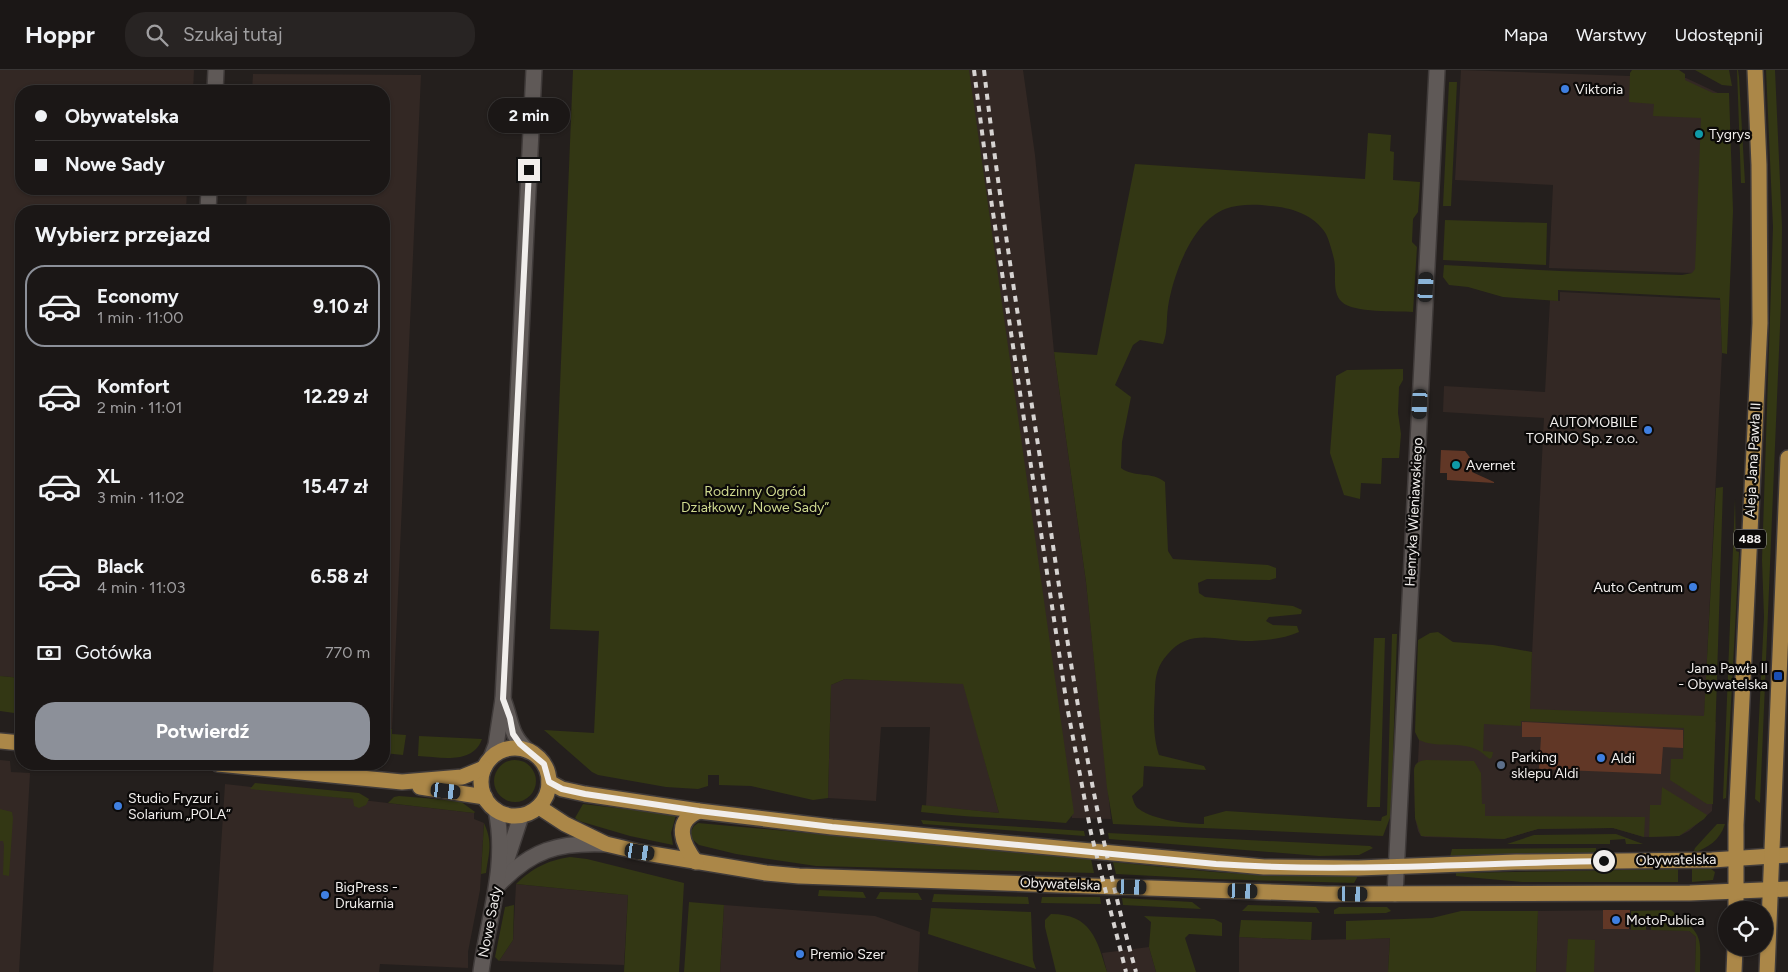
<!DOCTYPE html>
<html lang="pl">
<meta charset="utf-8">
<style>
body{margin:0;font-family:Figtree,sans-serif;background:#282423;color:#f1f3f6;height:100vh;display:flex;flex-direction:column;font-size:19px;white-space:nowrap}
*{box-sizing:border-box;margin:0}
p{font-size:16px;color:#a09fa1}
.icon{flex:none;width:28px;height:28px;fill:none;stroke:currentColor;stroke-width:2;stroke-linecap:round;stroke-linejoin:round}
.map{position:relative;flex:1;overflow:hidden}
.side{position:absolute;left:15px;top:135px;width:375px;height:565px;display:flex;flex-direction:column;background:#1b1716;border-radius:20px;box-shadow:0 1px 4px #0004,0 0 0 1px #393635}
.side>*{flex:none}
.top-card{position:absolute;left:15px;top:15px;width:375px;height:110px;border-radius:20px;box-shadow:0 1px 4px #0004,0 0 0 1px #393635;display:grid;align-content:center;height:110px;padding:0 20px;background:#1b1716}
.tools{position:absolute;left:1718px;top:831px;display:grid;gap:10px}
.tools a{display:grid;place-items:center;width:55px;height:55px;border-radius:50%;background:#1b1716;box-shadow:0 1px 4px #0004,0 0 0 1px #393635;font-size:25px}
.end{position:absolute;width:22px;height:22px;margin:-11px;border:6px solid #f1eeec;background:#111;box-shadow:0 0 0 2px #111}
.from{border-radius:50%}
.bubble{position:absolute;height:35px;border-radius:18px;background:#1b1716;box-shadow:0 1px 4px #0004,0 0 0 1px #393635;font-size:16px;font-weight:700;line-height:35px;text-align:center}
.car{position:absolute;width:15px;height:30px;margin:-15px -8px;border-radius:6px;box-shadow:0 0 4px 1px #0007;background:linear-gradient(#222 24%,#8ab4d8 0 40%,#222 0 76%,#8ab4d8 0 86%,#222 0)}
.top-card b{display:flex;align-items:center;gap:18px;height:48px;font-size:19px}
.top-card b+b{border-top:1px solid #393635}
.top-card i{width:12px;height:12px;background:#f1f3f6}
ul{padding:0;list-style:none}
li{display:flex;align-items:center;gap:15px;height:82px;margin:0 10px 8px;padding:0 10px;border:2px solid transparent;border-radius:20px}
li div{flex:1}
li b{display:block;font-size:19px}
li em{font-style:normal;font-weight:700}
li.on{border-color:#8c9099}
li>.icon{width:45px;height:45px;stroke-width:1.5}
h2{padding:0 20px;font-size:22px;line-height:60px}
.pay{display:flex;align-items:center;gap:12px;height:55px;padding:0 20px;font-size:19px}
.pay p{margin-inline-start:auto}
.button{display:flex;gap:10px;margin-top:auto;padding:10px 20px}
.button a{flex:1;height:58px;border-radius:20px;background:#8c9099;color:#fff;font-size:20px;font-weight:700;line-height:58px;text-align:center}
header{display:flex;align-items:center;gap:30px;box-sizing:border-box;height:70px;padding:0 25px;background:#1b1716;border-bottom:1px solid #393635}
header strong{font-size:24px}
nav{display:flex;gap:28px;margin-inline-start:auto;font-size:18px}
.search{width:350px;height:45px;background:#282423;display:flex;align-items:center;gap:12px;box-sizing:border-box;padding:0 18px;border-radius:20px;color:#a09fa1;font-size:19px}
.map>svg:first-child{display:block}
.built{fill:#332824}
.green{fill:#333714}
.building{fill:#613726}
.lines{fill:none;stroke-linecap:round;stroke-linejoin:round}
.minor-casing{stroke:#403b3a;stroke-width:18}
.major-casing{stroke:#403b3a;stroke-width:18}
.minor{stroke:#5f5957;stroke-width:15}
.major{stroke:#ab8748;stroke-width:15}
.rail{stroke:#d6d3d1;stroke-width:4;stroke-dasharray:6 6;stroke-linecap:butt}
.route{stroke:#f1eeec;stroke-width:6}
.shop-dot{fill:#3f7fe0;stroke:#0c0a09;stroke-width:2}
.culture-dot{fill:#0f9aa8;stroke:#0c0a09;stroke-width:2}
.transit-dot{fill:#1a4fb4;stroke:#0c0a09;stroke-width:2}
.service-dot{fill:#5c6f8a;stroke:#0c0a09;stroke-width:2}
.labels{text-anchor:middle;dominant-baseline:central;stroke-width:4.5;stroke-linejoin:round;paint-order:stroke}
.shield{fill:#0c0a09;stroke:#acaaa8;stroke-width:1}
.shield-label{font-size:12px;font-weight:bold;fill:#f1eeec}
.poi-label{font-size:14px;fill:#f1eeec;stroke:#0c0a09;text-anchor:start}
.street-label{font-size:14px;fill:#f1eeec;stroke:#0c0a09}
.park-label{font-size:14px;fill:#cfd98f;stroke:#0c0a09}
</style>
<header>
<strong>Hoppr</strong>
<div class="search"><svg class="icon" aria-label="search" viewBox="0 0 24 24"><circle cx="10" cy="10" r="6"/><path d="M15 15l6 6"/></svg>Szukaj tutaj</div>
<nav><a>Mapa</a><a>Warstwy</a><a>Udostępnij</a></nav>
</header>
<div class="map">
<svg width="1788" height="902" viewBox="0 0 1788 902">
<rect width="100%" height="100%" fill="#241f1d"/>
<g class="built">
<path d="M0 0H194L193 21H21V119H187L186 141H21V608L0 606Z"/>
<path d="M939 0H1023L1035 85 1054 282 1086 512 1111 749 1072 748 1049 616 964 614 999 743 926 736 930 657H881L876 731 828 728 831 615 845 609 963 613Z"/>
<path d="M1461 0 1686 8 1720 24 1719 199 1692 203 1549 198 1553 115 1455 110Z"/>
<path d="M253 4 421 5 392 659 384 658V141H246L247 119H384V21H252Z"/>
<path d="M1560 222 1720 230 1722 283 1704 651 1716 652 1712 741 1689 761 1679 766 1644 767 1613 758 1538 759 1504 769 1425 767 1421 766 1418 761 1415 748 1414 700 1415 695 1418 692 1419 670 1436 671 1481 653 1529 643 1544 348 1443 342 1444 316 1545 322 1550 230 1560 231Z"/>
<path d="M0 690 10 691 11 702 30 703 19 902H0Z"/>
<path d="M225 714 474 743V749L484 753 480 820 468 882V898L380 894 379 902H213Z"/>
<path d="M516 814 628 825 624 895 499 891 513 870Z"/>
<path d="M724 835 875 846 920 862 918 902H720Z"/>
<path d="M1630 840 1629 859 1689 861 1696 867 1695 902H1536L1538 841Z"/>
<path d="M1239 867 1311 870 1390 868 1388 902H1239Z"/>
<path d="M1149 877 1156 902H1107L1102 883Z"/>
</g>
<g class="green">
<path d="M573 0H969L1074 743 1066 753C1018 748 970 748 921 742L922 735 999 743 963 614 845 609 831 615 828 728 813 730 751 716 719 715V705H708V716L698 719 666 717 598 705 592 702 544 660 594 663 599 561 550 559Z"/>
<path d="M1632 0H1679L1685 4V10L1713 23H1729L1733 141 1727 284 1722 283 1720 228 1558 220V231L1503 227 1468 217 1449 215 1443 207 1444 195 1560 201 1682 205 1692 203 1695 199 1701 48 1653 46 1654 34 1629 32 1630 3Z"/>
<path d="M1695 0H1729L1732 16 1722 15Z"/>
<path d="M1737 0H1738L1739 7 1745 113H1741Z"/>
<path d="M1766 0H1775L1782 157 1781 233 1760 733 1755 729 1764 547 1762 490 1773 157Z"/>
<path d="M1449 12H1457L1451 136H1443Z"/>
<path d="M1368 63 1391 65 1390 81 1394 82 1393 110 1420 112 1418 142 1413 149 1412 172 1417 177 1413 242C1397 241 1353 243 1342 232 1331 222 1337 203 1334 189 1332 181 1329 170 1326 164 1315 145 1290 137 1270 136 1256 134 1238 134 1225 139 1192 152 1173 205 1168 237 1166 251 1168 261 1163 274L1140 270 1133 275 1115 315 1131 327 1122 372 1121 398C1134 408 1152 401 1165 412L1168 481 1173 489 1268 495 1276 498V508L1270 510 1207 509 1198 513 1199 523 1205 527 1293 536 1302 540 1301 544 1269 547 1266 551 1273 555 1297 556 1299 562C1284 569 1262 571 1246 571 1215 570 1189 558 1167 585 1158 595 1155 606 1155 620 1154 642 1152 664 1159 685L1204 696 1206 700 1144 696 1143 716 1132 726C1133 730 1135 737 1139 739 1153 750 1188 754 1204 754V747L1226 741 1381 751 1382 747 1387 745 1392 564H1397L1391 745 1383 766 1113 754 1107 718 1086 512 1054 282 1097 285 1135 94 1365 109Z"/>
<path d="M1445 150 1547 153 1546 195 1443 190Z"/>
<path d="M1403 299V310L1399 317 1398 343 1401 364 1399 388H1382L1381 414 1361 413 1360 429 1344 425 1330 383 1336 306 1347 300Z"/>
<path d="M1723 417 1713 734H1707L1670 710 1671 689H1683L1684 658 1521 651V656L1484 654 1483 681 1493 682 1492 687 1490 689C1484 685 1480 680 1473 678 1456 672 1436 678 1419 670L1415 662 1418 570 1430 563 1438 562 1453 572 1493 575 1532 582 1530 639 1704 646 1716 418Z"/>
<path d="M1735 429 1736 481 1739 482 1726 728 1723 729Z"/>
<path d="M1374 568H1385L1380 737H1367Z"/>
<path d="M0 606 21 608V644L0 641Z"/>
<path d="M384 658 392 659V664L406 665 403 685 384 683Z"/>
<path d="M419 666 482 669C473 695 440 687 418 686Z"/>
<path d="M1426 690 1474 691 1481 703 1482 734H1485V746L1645 747 1644 767 1613 758 1538 759 1504 769 1421 766 1415 748 1414 700C1415 693 1419 691 1426 690Z"/>
<circle cx="515" cy="711" r="21"/>
<path d="M255 713 359 723 369 729 366 735 359 738 354 736 353 729 250 719Z"/>
<path d="M1662 717 1707 745 1704 749 1679 766 1649 767 1650 735H1661Z"/>
<path d="M399 726 460 731 475 742 474 743 388 733 394 727Z"/>
<path d="M583 734 676 745 671 763 673 775 630 766 579 751 575 748Z"/>
<path d="M0 739 12 742 13 748 9 806 3 805 4 775 3 771H0Z"/>
<path d="M921 750C975 755 1030 757 1084 761L1085 766 923 754Z"/>
<path d="M484 753C493 773 489 782 486 803L481 804Z"/>
<path d="M698 753 1091 789 1094 803 816 796 736 784 699 775 692 769 690 763 694 756Z"/>
<path d="M1717 754H1725C1720 770 1708 778 1693 783L1695 778Z"/>
<path d="M1108 763 1370 776 1373 778 1359 785 1319 786 1109 769Z"/>
<path d="M1616 764 1643 774H1626L1625 769 1610 770V774H1507L1534 765Z"/>
<path d="M1596 778V783L1450 787 1452 779Z"/>
<path d="M570 787 587 789 684 813 679 902H624L628 825 516 814C534 797 547 791 570 787Z"/>
<path d="M1113 792 1214 802 1275 806H1358L1354 813 1213 809 1116 804Z"/>
<path d="M1710 798 1715 802 1713 810 1692 812V799Z"/>
<path d="M1678 799V812H1522L1456 806V803Z"/>
<path d="M819 820 863 822 866 828 818 826Z"/>
<path d="M880 822 918 823 922 830 876 829Z"/>
<path d="M934 824 1028 827 1029 834 932 832Z"/>
<path d="M1042 827H1100L1101 834 1041 833Z"/>
<path d="M1122 828 1192 832 1201 839 1123 835Z"/>
<path d="M689 832 724 835 720 902H684Z"/>
<path d="M514 835 513 870 499 891 495 887 505 837Z"/>
<path d="M1248 835 1316 837 1320 843 1242 841Z"/>
<path d="M1339 837H1387L1391 841 1386 843 1334 844V840Z"/>
<path d="M931 838 1031 842 1033 890 1036 899 928 864Z"/>
<path d="M1671 840C1702 864 1701 864 1700 902H1695L1696 867 1689 861 1651 860V845L1646 846V860H1631V841Z"/>
<path d="M1461 841H1538L1536 902H1388L1390 868 1346 870V851L1432 848Z"/>
<path d="M1051 844C1091 844 1097 869 1107 902H1056L1045 857V850Z"/>
<path d="M1144 846 1214 849 1222 853V866L1189 864 1185 868 1196 902H1156L1149 877 1151 852Z"/>
<path d="M1241 850 1312 852 1311 870 1239 867Z"/>
<path d="M1568 869 1595 870 1594 902H1566Z"/>
</g>
<g class="building">
<path d="M1441 380 1465 381 1471 389 1472 402 1494 412V413L1447 410V403H1440Z"/>
<path d="M1522 652 1683 660V678L1663 677 1661 704 1539 699 1541 667H1522Z"/>
<path d="M1603 840H1630L1629 859H1603Z"/>
</g>
<g class="lines">
<defs>
<g id="minor">
<path d="M215 21 216 0"/>
<path d="M208 141 209 119"/>
<path d="M503 629C512 652 509 664 528 681"/>
<path d="M491 688 496 675 503 629 534 0"/>
<path d="M505 795 521 746"/>
<path d="M498 815C531 780 558 772 606 774"/>
<path d="M1395 824 1437 0"/>
<path d="M481 902C488 847 508 796 496 740"/>
</g>
<g id="major">
<path d="M0 671 21 673"/>
<circle cx="515" cy="712" r="34"/>
<path d="M218 694 402 712 462 707 484 698"/>
<path d="M549 712 562 719 585 724 699 741 832 757 1264 797 1358 798 1516 792 1712 790 1788 785"/>
<path d="M420 717 485 727"/>
<path d="M539 737 565 754 606 774 640 782 766 803 799 806 1327 824 1690 823 1788 819"/>
<path d="M696 792C683 775 672 752 699 741"/>
<path d="M1736 840V755L1760 253 1759 95 1755 0"/>
<path d="M1734 902 1735 878"/>
<path d="M1767 902 1788 388"/>
</g>
</defs>
<use href="#minor" class="minor-casing"/>
<use href="#major" class="major-casing"/>
<use href="#minor" class="minor"/>
<use href="#major" class="major"/>
<g class="rail">
<path d="M974 0 989 116 1067 636 1091 763 1126 902"/>
<path d="M984 0C1000 138 1023 276 1044 414 1068 578 1091 742 1136 902"/>
</g>
</g>
<g class="lines">
<path class="route" d="M529 100 503 629 510 648 513 664 520 674 544 694 549 712 562 719 585 724 699 741 832 757 1216 794C1345 803 1474 793 1604 791"/>
</g>
<g class="shop-dot">
<circle cx="1565" cy="19" r="5"/>
<circle cx="1648" cy="360" r="5"/>
<circle cx="1693" cy="517" r="5"/>
<circle cx="1601" cy="688" r="5"/>
<circle cx="118" cy="736" r="5"/>
<circle cx="325" cy="825" r="5"/>
<circle cx="1616" cy="850" r="5"/>
<circle cx="800" cy="884" r="5"/>
</g>
<g class="culture-dot">
<circle cx="1699" cy="64" r="5"/>
<circle cx="1456" cy="395" r="5"/>
</g>
<rect class="transit-dot" x="1773" y="601" width="10" height="10" rx="2.5"/>
<circle class="service-dot" cx="1501" cy="695" r="5"/>
<g class="labels">
<rect class="shield" x="1734" y="459.5" width="32" height="19" rx="4"/>
<g class="shield-label">
<text x="1750" y="469">488</text>
</g>
<g class="poi-label">
<text x="1575" y="19">Viktoria</text>
<text x="1709" y="64">Tygrys</text>
<text x="1638" y="352" text-anchor="end">AUTOMOBILE<tspan x="1638" dy="16">TORINO Sp. z o.o.</tspan></text>
<text x="1466" y="395">Avernet</text>
<text x="1683" y="517" text-anchor="end">Auto Centrum</text>
<text x="1768" y="598" text-anchor="end">Jana Pawła II<tspan x="1768" dy="16">- Obywatelska</tspan></text>
<text x="1511" y="687">Parking<tspan x="1511" dy="16">sklepu Aldi</tspan></text>
<text x="1611" y="688">Aldi</text>
<text x="128" y="728">Studio Fryzur i<tspan x="128" dy="16">Solarium „POLA”</tspan></text>
<text x="335" y="817">BigPress -<tspan x="335" dy="16">Drukarnia</tspan></text>
<text x="1626" y="850">MotoPublica</text>
<text x="810" y="884">Premio Szer</text>
</g>
<g class="street-label">
<text transform="translate(1753 390) rotate(-87)">Aleja Jana Pawła II</text>
<text transform="translate(1414 442) rotate(-87)">Henryka Wieniawskiego</text>
<text transform="translate(1676 790) rotate(-1)">Obywatelska</text>
<text transform="translate(1060 814) rotate(2)">Obywatelska</text>
<text transform="translate(490 852) rotate(-79)">Nowe Sady</text>
</g>
<g class="park-label">
<text x="755" y="421">Rodzinny Ogród<tspan x="755" dy="16">Działkowy „Nowe Sady”</tspan></text>
</g>
</g>
</svg>
<div class="tools">
<a><svg class="icon" aria-label="locate" viewBox="0 0 24 24"><circle cx="12" cy="12" r="6"/><path d="M12 2v4M12 18v4M2 12h4M18 12h4"/></svg></a>
</div>
<i class="end from" style="left:1604px;top:791px"></i>
<i class="end" style="left:529px;top:100px"></i>
<div class="bubble" style="left:488px;top:28px;width:82px">2 min</div>
<i class="car" style="left:1426px;top:217px;rotate:3deg"></i>
<i class="car" style="left:1420px;top:334px;rotate:183deg"></i>
<i class="car" style="left:446px;top:721px;rotate:97deg"></i>
<i class="car" style="left:640px;top:782px;rotate:99deg"></i>
<i class="car" style="left:1132px;top:817px;rotate:92deg"></i>
<i class="car" style="left:1243px;top:821px;rotate:92deg"></i>
<i class="car" style="left:1353px;top:824px;rotate:91deg"></i>
<div class="top-card">
<b><i class="from"></i>Obywatelska</b>
<b><i></i>Nowe Sady</b>
</div>
<section class="side">
<h2>Wybierz przejazd</h2>
<ul>
<li class="on"><svg class="icon" aria-label="car" viewBox="0 0 24 24"><path d="M5 17H2v-5l4-1 3-4h7l3 4 3 1v5h-3M9 17h6M6 11h13"/><circle cx="7" cy="17" r="2"/><circle cx="17" cy="17" r="2"/></svg><div><b>Economy</b><p>1 min · 11:00</p></div><em>9.10 zł</em></li>
<li><svg class="icon" aria-label="car" viewBox="0 0 24 24"><path d="M5 17H2v-5l4-1 3-4h7l3 4 3 1v5h-3M9 17h6M6 11h13"/><circle cx="7" cy="17" r="2"/><circle cx="17" cy="17" r="2"/></svg><div><b>Komfort</b><p>2 min · 11:01</p></div><em>12.29 zł</em></li>
<li><svg class="icon" aria-label="car" viewBox="0 0 24 24"><path d="M5 17H2v-5l4-1 3-4h7l3 4 3 1v5h-3M9 17h6M6 11h13"/><circle cx="7" cy="17" r="2"/><circle cx="17" cy="17" r="2"/></svg><div><b>XL</b><p>3 min · 11:02</p></div><em>15.47 zł</em></li>
<li><svg class="icon" aria-label="car" viewBox="0 0 24 24"><path d="M5 17H2v-5l4-1 3-4h7l3 4 3 1v5h-3M9 17h6M6 11h13"/><circle cx="7" cy="17" r="2"/><circle cx="17" cy="17" r="2"/></svg><div><b>Black</b><p>4 min · 11:03</p></div><em>6.58 zł</em></li>
</ul>
<div class="pay"><svg class="icon" aria-label="cash" viewBox="0 0 24 24"><path d="M3 7h18v10H3z"/><circle cx="12" cy="12" r="2"/></svg>Gotówka<p>770 m</p></div>
<div class="button"><a>Potwierdź</a></div>
</section>
</div>
